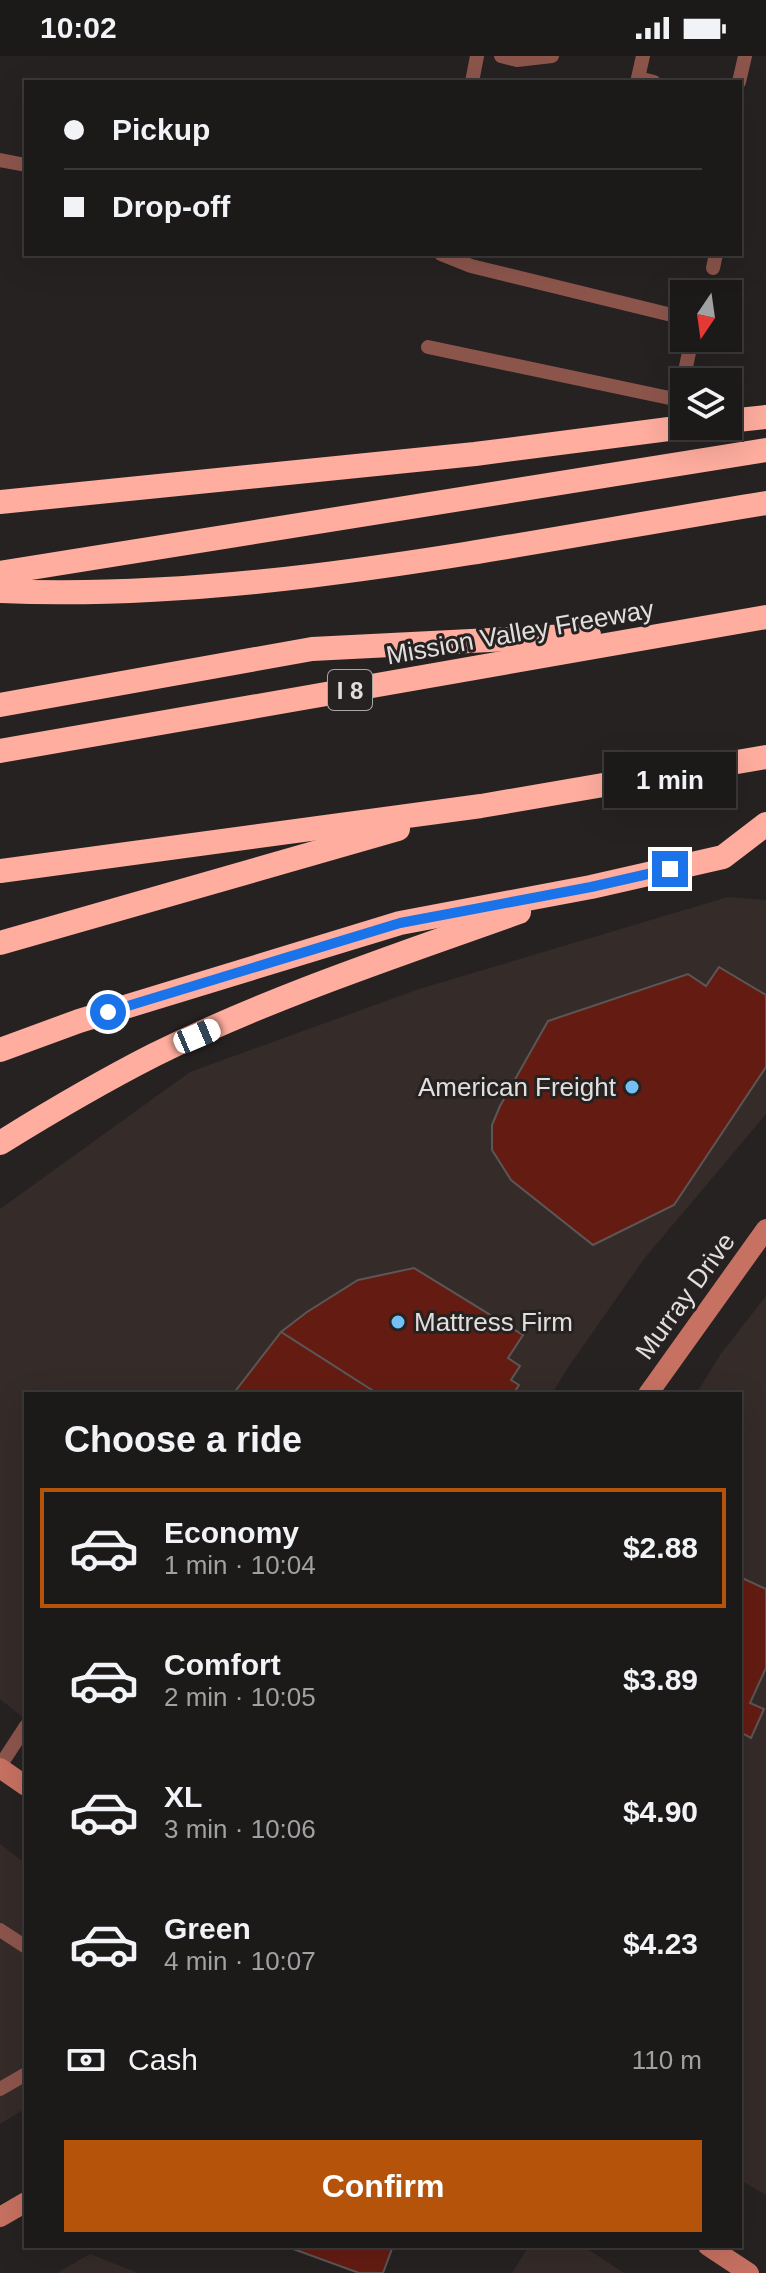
<!DOCTYPE html>
<meta charset="utf-8">
<style>
body{margin:0;font-family:Helvetica,sans-serif;background:#252322;color:#f1f3f6;height:100vh;display:flex;flex-direction:column;font-size:30px;white-space:nowrap}
*{box-sizing:border-box;margin:0}
p{font-size:26px;color:#a0a1a2}
.icon{flex:none;width:44px;height:44px;fill:none;stroke:currentColor;stroke-width:2;stroke-linecap:round;stroke-linejoin:round}
.map{position:relative;flex:1;overflow:hidden}
.drawer{position:absolute;left:24px;top:1336px;width:718px;height:856px;display:flex;flex-direction:column;background:#1c1a19;border-radius:0px;box-shadow:0 8px 32px #0002,0 0 0 2px #3a3838}
.drawer>*{flex:none}
.guide{position:absolute;left:24px;top:24px;width:718px;height:176px;border-radius:0px;box-shadow:0 8px 32px #0002,0 0 0 2px #3a3838;display:grid;align-content:center;height:176px;padding:0 40px;background:#1c1a19}
.needle{width:52px;rotate:193deg}
.controls{position:absolute;left:670px;top:224px;display:grid;gap:16px}
.controls a{display:grid;place-items:center;width:72px;height:72px;border-radius:0px;background:#1c1a19;box-shadow:0 8px 32px #0002,0 0 0 2px #3a3838;font-size:40px}
.end{position:absolute;width:36px;height:36px;margin:-18px;border:10px solid #1a73e8;background:#fff;box-shadow:0 0 0 4px #fff}
.from{border-radius:50%}
.bubble{position:absolute;height:56px;border-radius:0px;background:#1c1a19;box-shadow:0 8px 32px #0002,0 0 0 2px #3a3838;font-size:26px;font-weight:700;line-height:56px;text-align:center}
.car{position:absolute;width:24px;height:48px;margin:-24px -12px;border-radius:10px;box-shadow:0 0 6px 2px #0007;background:linear-gradient(#fff 24%,#345 0 40%,#fff 0 76%,#345 0 86%,#fff 0)}
.guide b{display:flex;align-items:center;gap:28px;height:76px;font-size:30px}
.guide b+b{border-top:2px solid #3a3838}
.guide i{width:20px;height:20px;background:#f1f3f6}
ul{padding:0;list-style:none}
li{display:flex;align-items:center;gap:24px;height:120px;margin:0 16px 12px;padding:0 24px;border:4px solid transparent;border-radius:0px}
li div{flex:1}
li b{display:block;font-size:30px}
li em{font-style:normal;font-weight:700}
li.active{border-color:#b45309}
li>.icon{width:72px;height:72px;stroke-width:1.5}
h2{padding:0 40px;font-size:36px;line-height:96px}
.pay{display:flex;align-items:center;gap:20px;height:88px;padding:0 40px;font-size:30px}
.pay p{margin-inline-start:auto}
.button{display:flex;gap:16px;margin-top:auto;padding:16px 40px}
.button a{flex:1;height:92px;border-radius:0px;background:#b45309;color:#fff;font-size:32px;font-weight:700;line-height:92px;text-align:center}
.status{display:flex;justify-content:space-between;align-items:center;height:56px;padding:0 40px;background:#1c1a19;direction:ltr}
.status svg{height:22px;fill:currentColor}
.map>svg:first-child{display:block}
.built{fill:#352b29}
.building{fill:#641c12;stroke:#5b5756;stroke-width:2}
.lines{fill:none;stroke-linecap:round;stroke-linejoin:round}
.lane{stroke:#8c554c;stroke-width:14}
.secondary{stroke:#c77162;stroke-width:20}
.highway{stroke:#fead9e;stroke-width:24}
.route{stroke:#1a73e8;stroke-width:10}
.poi-dot{fill:#74c0f6;stroke:#262221;stroke-width:3}
.labels{text-anchor:middle;dominant-baseline:central;stroke-width:6;stroke-linejoin:round;paint-order:stroke}
.shield{fill:#262221;stroke:#a9a6a5;stroke-width:2}
.shield-label{font-size:24px;font-weight:bold;fill:#e1dede}
.street-label{font-size:26px;fill:#e1dede;stroke:#262221}
.poi-label{font-size:26px;fill:#e1dede;stroke:#262221;text-anchor:end}
</style>
<div class="status"><b>10:02</b><svg viewBox="0 0 49 12"><path d="M0 12V9h3v3zM5 12V6h3v6zM10 12V3h3v9zM15 12V0h3v12zM26 1h20v11H26zM47 4h2v5h-2z"/></svg></div>
<div class="map">
<svg width="766" height="2217" viewBox="0 0 766 2217">
<rect width="100%" height="100%" fill="#262221"/>
<g class="built">
<path d="M728 841 766 844V1058L644 1203 567 1313 552 1338H26V1664L0 1643V1153L190 1016 419 933Z"/>
<path d="M766 1240V2139L740 2124V1338H696L720 1299Z"/>
<path d="M0 1788 26 1808V2052L0 2068Z"/>
<path d="M529 2190H583L624 2217H512Z"/>
<path d="M90 2198 138 2217H57Z"/>
</g>
<g class="building">
<path d="M719 911 766 939V1011L674 1149 593 1189 511 1124 492 1094V1069L500 1050 548 965 688 918 706 930Z"/>
<path d="M414 1212 523 1279 508 1302 520 1310 511 1324 519 1329 513 1338H378L281 1276 307 1256 358 1224Z"/>
<path d="M281 1276 378 1338H233Z"/>
<path d="M740 1521 766 1533V1612L750 1647 764 1653 751 1682 740 1676Z"/>
<path d="M285 2190H393L383 2217H359Z"/>
</g>
<g class="lines">
<g class="lane">
<path d="M501 0 517 4 552 0"/>
<path d="M643 0 638 22 654 26"/>
<path d="M472 26 477 0"/>
<path d="M739 26 745 0"/>
<path d="M0 104 26 109"/>
<path d="M441 198 471 210 684 262"/>
<path d="M713 212 716 198"/>
<path d="M428 291 679 344 692 282"/>
<path d="M0 1710 26 1670"/>
<path d="M0 1874 26 1891"/>
<path d="M0 2033 26 2018"/>
</g>
<g class="secondary">
<path d="M648 1338 766 1173"/>
<path d="M0 1712 26 1730"/>
<path d="M0 2161 26 2146"/>
<path d="M708 2190 749 2217"/>
</g>
<g class="highway">
<path d="M728 365 766 361"/>
<path d="M0 446 475 398 692 370"/>
<path d="M0 517 766 394"/>
<path d="M0 535C252 546 518 487 766 447"/>
<path d="M0 649 312 593 589 579"/>
<path d="M0 695 766 561"/>
<path d="M0 815 481 750 766 701"/>
<path d="M0 887 398 773"/>
<path d="M0 994 79 965 400 867 591 831 723 801 766 768"/>
<path d="M0 1087C50 1056 101 1026 154 999 271 941 396 900 519 856"/>
</g>
</g>
<g class="lines">
<path class="route" d="M108 956 400 867 591 831 670 813"/>
</g>
<g class="poi-dot">
<circle cx="632" cy="1031" r="8"/>
<circle cx="398" cy="1266" r="8"/>
</g>
<g class="labels">
<rect class="shield" x="328" y="614" width="44" height="40" rx="6"/>
<g class="shield-label">
<text x="350" y="634">I 8</text>
</g>
<g class="street-label">
<text transform="translate(520 576) rotate(-10)">Mission Valley Freeway</text>
<text transform="translate(685 1240) rotate(-54)">Murray Drive</text>
</g>
<g class="poi-label">
<text x="616" y="1031">American Freight</text>
<text x="414" y="1266" text-anchor="start">Mattress Firm</text>
</g>
</g>
</svg>
<div class="controls">
<a><svg class="needle" viewBox="-14 -14 28 28"><path d="M0-13l5 13h-10z" fill="#e53935"/><path d="M0 13l5-13h-10z" fill="#a0a1a2"/></svg></a>
<a><svg class="icon" aria-label="layers" viewBox="0 0 24 24"><path d="M12 4l9 5-9 5-9-5zM3 14l9 5 9-5"/></svg></a>
</div>
<i class="end from" style="left:108px;top:956px"></i>
<i class="end" style="left:670px;top:813px"></i>
<div class="bubble" style="left:604px;top:696px;width:132px">1 min</div>
<i class="car" style="left:197px;top:980px;rotate:67deg"></i>
<div class="guide">
<b><i class="from"></i>Pickup</b>
<b><i></i>Drop-off</b>
</div>
<section class="drawer">
<h2>Choose a ride</h2>
<ul>
<li class="active"><svg class="icon" aria-label="car" viewBox="0 0 24 24"><path d="M5 17H2v-5l4-1 3-4h7l3 4 3 1v5h-3M9 17h6M6 11h13"/><circle cx="7" cy="17" r="2"/><circle cx="17" cy="17" r="2"/></svg><div><b>Economy</b><p>1 min · 10:04</p></div><em>$2.88</em></li>
<li><svg class="icon" aria-label="car" viewBox="0 0 24 24"><path d="M5 17H2v-5l4-1 3-4h7l3 4 3 1v5h-3M9 17h6M6 11h13"/><circle cx="7" cy="17" r="2"/><circle cx="17" cy="17" r="2"/></svg><div><b>Comfort</b><p>2 min · 10:05</p></div><em>$3.89</em></li>
<li><svg class="icon" aria-label="car" viewBox="0 0 24 24"><path d="M5 17H2v-5l4-1 3-4h7l3 4 3 1v5h-3M9 17h6M6 11h13"/><circle cx="7" cy="17" r="2"/><circle cx="17" cy="17" r="2"/></svg><div><b>XL</b><p>3 min · 10:06</p></div><em>$4.90</em></li>
<li><svg class="icon" aria-label="car" viewBox="0 0 24 24"><path d="M5 17H2v-5l4-1 3-4h7l3 4 3 1v5h-3M9 17h6M6 11h13"/><circle cx="7" cy="17" r="2"/><circle cx="17" cy="17" r="2"/></svg><div><b>Green</b><p>4 min · 10:07</p></div><em>$4.23</em></li>
</ul>
<div class="pay"><svg class="icon" aria-label="cash" viewBox="0 0 24 24"><path d="M3 7h18v10H3z"/><circle cx="12" cy="12" r="2"/></svg>Cash<p>110 m</p></div>
<div class="button"><a>Confirm</a></div>
</section>
</div>
